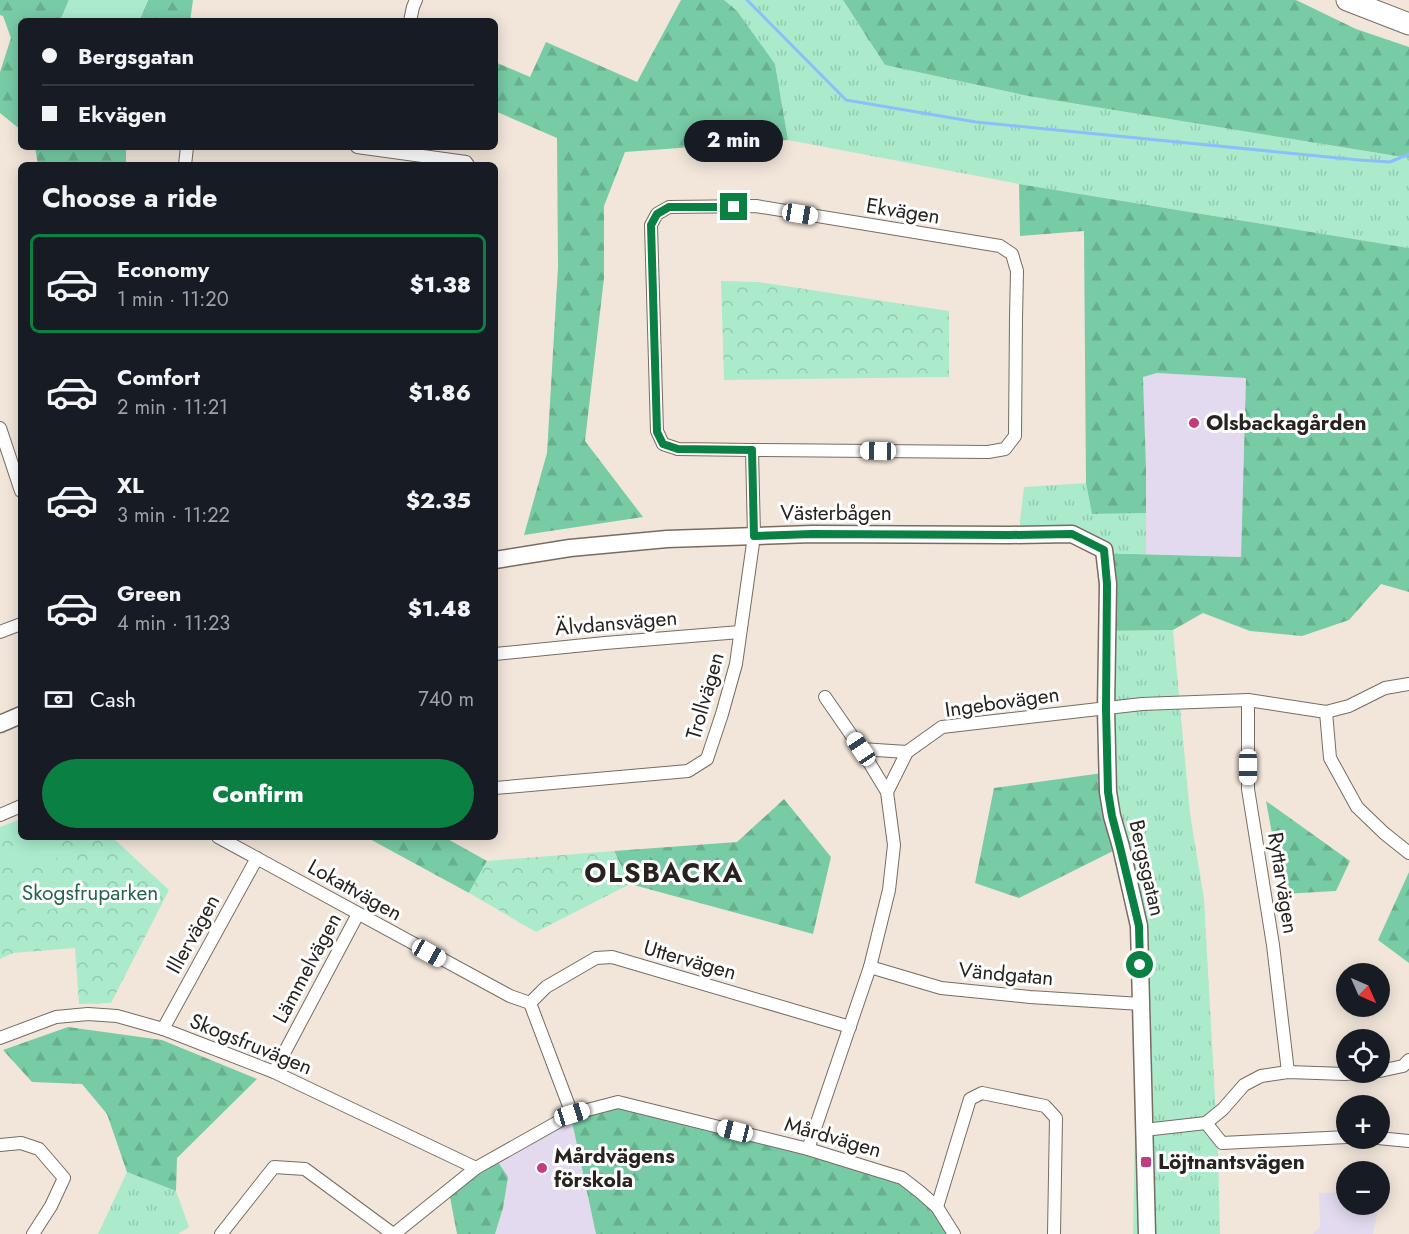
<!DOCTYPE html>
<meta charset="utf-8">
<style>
body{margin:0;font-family:Jost,sans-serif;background:#242831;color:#f1f3f6;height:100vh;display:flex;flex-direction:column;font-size:22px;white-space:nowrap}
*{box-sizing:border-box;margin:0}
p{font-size:20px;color:#9ea1a6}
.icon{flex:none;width:33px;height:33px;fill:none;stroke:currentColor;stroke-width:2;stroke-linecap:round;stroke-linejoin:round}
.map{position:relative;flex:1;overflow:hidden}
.panel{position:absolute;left:18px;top:162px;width:480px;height:678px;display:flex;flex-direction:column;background:#171b24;border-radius:9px;box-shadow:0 3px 15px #0003}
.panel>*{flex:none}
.hud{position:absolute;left:18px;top:18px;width:480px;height:132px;border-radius:9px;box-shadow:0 3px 15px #0003;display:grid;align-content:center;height:132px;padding:0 24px;background:#171b24}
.needle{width:39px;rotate:135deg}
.tools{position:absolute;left:1336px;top:963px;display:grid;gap:12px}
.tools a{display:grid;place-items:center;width:54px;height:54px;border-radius:50%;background:#171b24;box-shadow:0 3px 15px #0003;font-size:30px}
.end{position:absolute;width:27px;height:27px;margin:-14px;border:8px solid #0b8043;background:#fff;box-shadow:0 0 0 3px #fff}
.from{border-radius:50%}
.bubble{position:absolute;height:42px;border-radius:21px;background:#171b24;box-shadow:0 3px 15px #0003;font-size:20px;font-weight:800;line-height:42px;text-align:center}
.car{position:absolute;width:18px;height:36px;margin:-18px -9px;border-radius:8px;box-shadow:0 0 4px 2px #0007;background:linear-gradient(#fff 24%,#345 0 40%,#fff 0 76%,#345 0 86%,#fff 0)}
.hud b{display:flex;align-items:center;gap:21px;height:57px;font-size:22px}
.hud b+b{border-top:2px solid #363941}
.hud i{width:15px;height:15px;background:#f1f3f6}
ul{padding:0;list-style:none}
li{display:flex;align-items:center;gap:18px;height:99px;margin:0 12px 9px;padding:0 12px;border:3px solid transparent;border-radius:9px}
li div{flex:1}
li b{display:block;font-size:22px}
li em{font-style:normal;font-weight:800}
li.on{border-color:#0b8043}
li>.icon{width:54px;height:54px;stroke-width:1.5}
h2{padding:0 24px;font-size:27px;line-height:72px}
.pay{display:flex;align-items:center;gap:15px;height:66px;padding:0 24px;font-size:22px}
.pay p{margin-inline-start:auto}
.primary-button{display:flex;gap:12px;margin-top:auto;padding:12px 24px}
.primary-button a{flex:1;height:69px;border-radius:36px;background:#0b8043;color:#fff;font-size:24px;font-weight:800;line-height:69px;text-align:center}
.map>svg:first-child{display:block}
.education{fill:#e3daef}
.grass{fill:url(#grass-tufts)}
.forest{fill:url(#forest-firs)}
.park{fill:url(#park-crowns)}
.garden{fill:#abebcc}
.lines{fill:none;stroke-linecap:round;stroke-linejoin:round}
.stream{stroke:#8ac0f9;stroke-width:3}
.street-casing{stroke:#776c62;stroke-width:14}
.secondary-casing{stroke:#776c62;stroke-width:19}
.highway-casing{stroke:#776c62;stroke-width:23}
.street{stroke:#fff;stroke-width:12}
.secondary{stroke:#fff;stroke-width:16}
.highway{stroke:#fff;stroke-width:21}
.route{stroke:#0b8043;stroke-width:8}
.poi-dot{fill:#c23c7d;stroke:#fff;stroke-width:2}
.labels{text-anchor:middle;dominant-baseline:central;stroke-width:6;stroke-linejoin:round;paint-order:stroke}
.street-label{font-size:21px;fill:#27231f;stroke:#fff}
.poi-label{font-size:21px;font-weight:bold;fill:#27231f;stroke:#fff;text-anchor:start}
.park-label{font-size:21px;fill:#25644a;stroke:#fff}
.district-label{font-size:27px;font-weight:bold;letter-spacing:1.5px;fill:#27231f;stroke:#fff}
</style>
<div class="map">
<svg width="1409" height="1234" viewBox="0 0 1409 1234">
<defs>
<pattern id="grass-tufts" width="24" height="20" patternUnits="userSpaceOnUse" patternTransform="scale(1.5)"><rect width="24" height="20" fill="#abebcc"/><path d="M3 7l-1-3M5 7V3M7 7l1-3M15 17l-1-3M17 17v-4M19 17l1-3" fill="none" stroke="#93c9af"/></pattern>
<pattern id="forest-firs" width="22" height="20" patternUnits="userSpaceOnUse" patternTransform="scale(1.5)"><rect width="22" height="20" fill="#78cca5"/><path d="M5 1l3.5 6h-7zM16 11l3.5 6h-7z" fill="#68af8e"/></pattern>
<pattern id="park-crowns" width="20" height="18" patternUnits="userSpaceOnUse" patternTransform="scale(1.5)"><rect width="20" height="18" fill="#abebcc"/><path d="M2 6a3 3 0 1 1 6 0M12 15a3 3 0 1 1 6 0" fill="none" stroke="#93c9af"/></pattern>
</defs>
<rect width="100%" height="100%" fill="#f2e6da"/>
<g class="education">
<path d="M1157 373 1246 377 1241 557 1146 554V468L1143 377Z"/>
<path d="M571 1117 596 1234H495L503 1208 496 1159Z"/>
<path d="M1347 1192V1204L1373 1205 1378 1210 1373 1234H1313L1320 1227 1319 1193Z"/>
</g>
<g class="grass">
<path d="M724 0H843L885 65 1028 96 1409 158V248L1019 184 788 140 775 64Z"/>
<path d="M1086 483 1092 514 1146 513V554L1097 553 1072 539H1021L1020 521 1024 487Z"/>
<path d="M1173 630 1190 814 1204 899 1218 1152 1220 1234H1133L1139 926 1112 816 1101 631Z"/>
<path d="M127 1172 176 1191 189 1227 178 1234H98Z"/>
</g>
<g class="forest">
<path d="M0 0H69L60 21H21V130L0 113V72L11 38 3 16 0 15Z"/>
<path d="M148 0H193L190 21H139Z"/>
<path d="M681 0H724L737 11 775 64 788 140 625 152 604 206V278L585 441 643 517 524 535 547 453 558 267 557 138 495 111V62L530 77 546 42 637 82Z"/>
<path d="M843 0H1296L1356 29 1409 47V158L1028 96 885 65Z"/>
<path d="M35 147H126V165H38Z"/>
<path d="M1019 184 1409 248V592L1381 584 1349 620 1302 636 1250 631 1203 613 1173 630 1101 631 1097 553 1241 557 1246 378 1157 373 1143 377 1146 468V513L1092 514 1086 483 1084 231 1020 236Z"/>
<path d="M1110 772 1117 849 1019 898 975 883 994 788Z"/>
<path d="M784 799 831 857 813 934 630 884 614 851 737 842Z"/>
<path d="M1266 801 1350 861 1336 891 1283 894Z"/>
<path d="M366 837H419L428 840 430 837H444L487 861 469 893Z"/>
<path d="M1409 872V963L1378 940Z"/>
<path d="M68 1027 162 1040 257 1079 177 1158 176 1191 127 1172 107 1114 82 1084 32 1082 3 1050Z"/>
<path d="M618 1102 902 1178 954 1234H596L571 1117Z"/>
<path d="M496 1159 508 1177 503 1208 495 1234H457L450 1197 479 1171Z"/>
</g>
<g class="park">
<path d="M721 281 758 282 949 311V377L724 380Z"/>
<path d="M21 819V837H112L169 890 111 1003 79 1004 75 948 13 953 0 959V827Z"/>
<path d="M614 851 630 884 536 932 469 893 487 861Z"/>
</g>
<g class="garden">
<path d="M69 0H148L139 21H60Z"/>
<path d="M36 837H55L62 856 17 872 8 847Z"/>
<path d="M77 873 82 904 26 914 21 882Z"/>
</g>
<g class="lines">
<path class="stream" d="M747 0 846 100 976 122 1359 160 1390 162 1409 154"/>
<defs>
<g id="street">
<path d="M410 21 413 7 416 0"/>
<path d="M357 147 466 162 468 165"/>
<path d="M185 165 187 147"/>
<path d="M0 428 21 491"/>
<path d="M0 632 21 624"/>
<path d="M495 654 605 643 740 632"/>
<path d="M825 697 861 749"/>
<path d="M1248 700V789L1273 945 1288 1072"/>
<path d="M1326 712 1330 758 1357 807 1384 833 1409 853"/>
<path d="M495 788 688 771 707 759 722 714 736 664 754 536 752 450 988 452 1005 449 1015 436 1016 318 1017 271 1012 254 1000 246 756 206 669 207 657 214 651 225 657 431 663 444 678 449 752 450"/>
<path d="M887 792 861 749 907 752"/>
<path d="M0 815 21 806"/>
<path d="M218 837 510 996 530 1003 572 1114"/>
<path d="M870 967 941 988 1030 997 1141 1004"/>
<path d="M530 1003 546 987 596 958 612 957 850 1027"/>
<path d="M163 1029 257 858"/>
<path d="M0 1038 56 1017 88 1014 117 1016 163 1029 274 1072 476 1168"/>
<path d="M1380 1071 1403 1066 1409 1060"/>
<path d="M274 1072 358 914"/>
<path d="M1206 1123 1222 1143 1347 1137"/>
<path d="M1144 1130 1206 1123 1223 1109 1244 1085 1261 1076 1288 1072 1345 1074 1373 1072"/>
<path d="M1378 1138 1409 1141"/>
<path d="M0 1145 21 1143 39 1149 64 1178 51 1206 33 1234"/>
<path d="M808 1149 870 967 889 890 894 845 887 792 907 752 942 727 1142 704 1248 700 1326 712 1349 706 1385 688 1409 684"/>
<path d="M937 1207 970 1099 982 1093 1045 1106 1056 1118 1054 1234"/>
<path d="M221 1234 274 1167 305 1169 393 1234"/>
<path d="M394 1234 476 1168 572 1114 618 1102 808 1149 902 1178 920 1192 937 1207 954 1234"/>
</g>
<g id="secondary">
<path d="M495 560 570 548 667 539 812 534 1010 535 1072 534 1104 550 1108 584 1106 709 1108 792 1112 816 1121 847 1139 926 1147 1234"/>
<path d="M0 724 21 715"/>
</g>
<path id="highway" d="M1347 0 1409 24"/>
</defs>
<use href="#street" class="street-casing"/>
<use href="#secondary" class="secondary-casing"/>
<use href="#highway" class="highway-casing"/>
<use href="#street" class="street"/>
<use href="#secondary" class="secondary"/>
<use href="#highway" class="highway"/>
</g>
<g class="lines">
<path class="route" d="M734 207H669L657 214 651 225 657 432 663 444 678 449 752 450 754 536 812 534 1010 535 1072 534 1104 550 1107 584 1106 709 1108 792 1112 816 1120 847 1139 926 1140 965"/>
</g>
<g class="poi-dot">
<circle cx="1194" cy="423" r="6"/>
<rect x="1140" y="1156" width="12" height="12" rx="3"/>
<circle cx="542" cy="1168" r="6"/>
</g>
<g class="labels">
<g class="street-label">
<text transform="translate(903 211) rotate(9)">Ekvägen</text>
<text x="836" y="513">Västerbågen</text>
<text transform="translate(616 623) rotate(-5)">Älvdansvägen</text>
<text transform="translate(705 696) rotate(-74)">Trollvägen</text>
<text transform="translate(1002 702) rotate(-8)">Ingebovägen</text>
<text transform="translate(1147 868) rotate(77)">Bergsgatan</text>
<text transform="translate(1283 883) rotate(81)">Ryttarvägen</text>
<text transform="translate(355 890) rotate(29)">Lokattvägen</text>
<text transform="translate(193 934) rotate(-61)">Illervägen</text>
<text transform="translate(690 960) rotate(16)">Uttervägen</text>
<text transform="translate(307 968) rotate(-62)">Lämmelvägen</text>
<text transform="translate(1006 974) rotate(5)">Vändgatan</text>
<text transform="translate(251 1044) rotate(22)">Skogsfruvägen</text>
<text transform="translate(833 1137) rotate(16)">Mårdvägen</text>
</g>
<g class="poi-label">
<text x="1206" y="423">Olsbackagården</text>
<text x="554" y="1156">Mårdvägens<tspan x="554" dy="24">förskola</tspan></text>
<text x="1158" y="1162">Löjtnantsvägen</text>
</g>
<g class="park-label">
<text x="90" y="893">Skogsfruparken</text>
</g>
<g class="district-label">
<text x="664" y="872">OLSBACKA</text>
</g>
</g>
</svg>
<div class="tools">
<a><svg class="needle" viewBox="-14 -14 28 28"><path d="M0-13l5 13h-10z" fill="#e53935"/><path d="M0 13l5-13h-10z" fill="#9ea1a6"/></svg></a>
<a><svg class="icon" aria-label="locate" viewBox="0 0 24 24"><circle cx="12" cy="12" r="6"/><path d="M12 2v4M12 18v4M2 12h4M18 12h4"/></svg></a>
<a>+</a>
<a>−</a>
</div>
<i class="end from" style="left:1140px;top:965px"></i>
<i class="end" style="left:734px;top:207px"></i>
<div class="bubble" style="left:684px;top:120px;width:99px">2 min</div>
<i class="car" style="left:800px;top:214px;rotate:99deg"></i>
<i class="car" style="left:878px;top:451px;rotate:271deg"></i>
<i class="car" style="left:861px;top:749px;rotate:326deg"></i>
<i class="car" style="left:1248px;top:767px;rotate:180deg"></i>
<i class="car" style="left:429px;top:953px;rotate:119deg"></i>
<i class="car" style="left:572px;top:1114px;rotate:73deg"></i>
<i class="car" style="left:735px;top:1131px;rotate:284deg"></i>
<div class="hud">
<b><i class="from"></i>Bergsgatan</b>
<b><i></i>Ekvägen</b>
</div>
<section class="panel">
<h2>Choose a ride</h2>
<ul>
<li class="on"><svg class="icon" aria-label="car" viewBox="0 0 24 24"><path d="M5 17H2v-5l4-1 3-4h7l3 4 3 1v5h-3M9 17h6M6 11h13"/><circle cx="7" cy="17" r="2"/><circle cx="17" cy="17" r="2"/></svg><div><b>Economy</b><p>1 min · 11:20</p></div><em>$1.38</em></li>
<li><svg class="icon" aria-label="car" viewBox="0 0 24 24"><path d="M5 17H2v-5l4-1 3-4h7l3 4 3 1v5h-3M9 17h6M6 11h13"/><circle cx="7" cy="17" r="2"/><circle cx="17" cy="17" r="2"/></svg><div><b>Comfort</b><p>2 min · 11:21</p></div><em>$1.86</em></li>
<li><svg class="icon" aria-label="car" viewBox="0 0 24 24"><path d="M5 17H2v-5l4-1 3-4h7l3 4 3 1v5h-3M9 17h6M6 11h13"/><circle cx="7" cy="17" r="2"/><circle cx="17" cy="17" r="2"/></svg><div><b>XL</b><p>3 min · 11:22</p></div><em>$2.35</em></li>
<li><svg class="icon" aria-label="car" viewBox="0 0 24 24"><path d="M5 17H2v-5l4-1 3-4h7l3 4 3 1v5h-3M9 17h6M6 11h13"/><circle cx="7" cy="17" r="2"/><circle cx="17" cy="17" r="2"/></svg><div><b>Green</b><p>4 min · 11:23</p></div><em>$1.48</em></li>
</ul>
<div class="pay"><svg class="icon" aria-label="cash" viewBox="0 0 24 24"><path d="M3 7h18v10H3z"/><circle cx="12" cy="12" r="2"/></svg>Cash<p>740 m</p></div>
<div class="primary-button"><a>Confirm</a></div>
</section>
</div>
